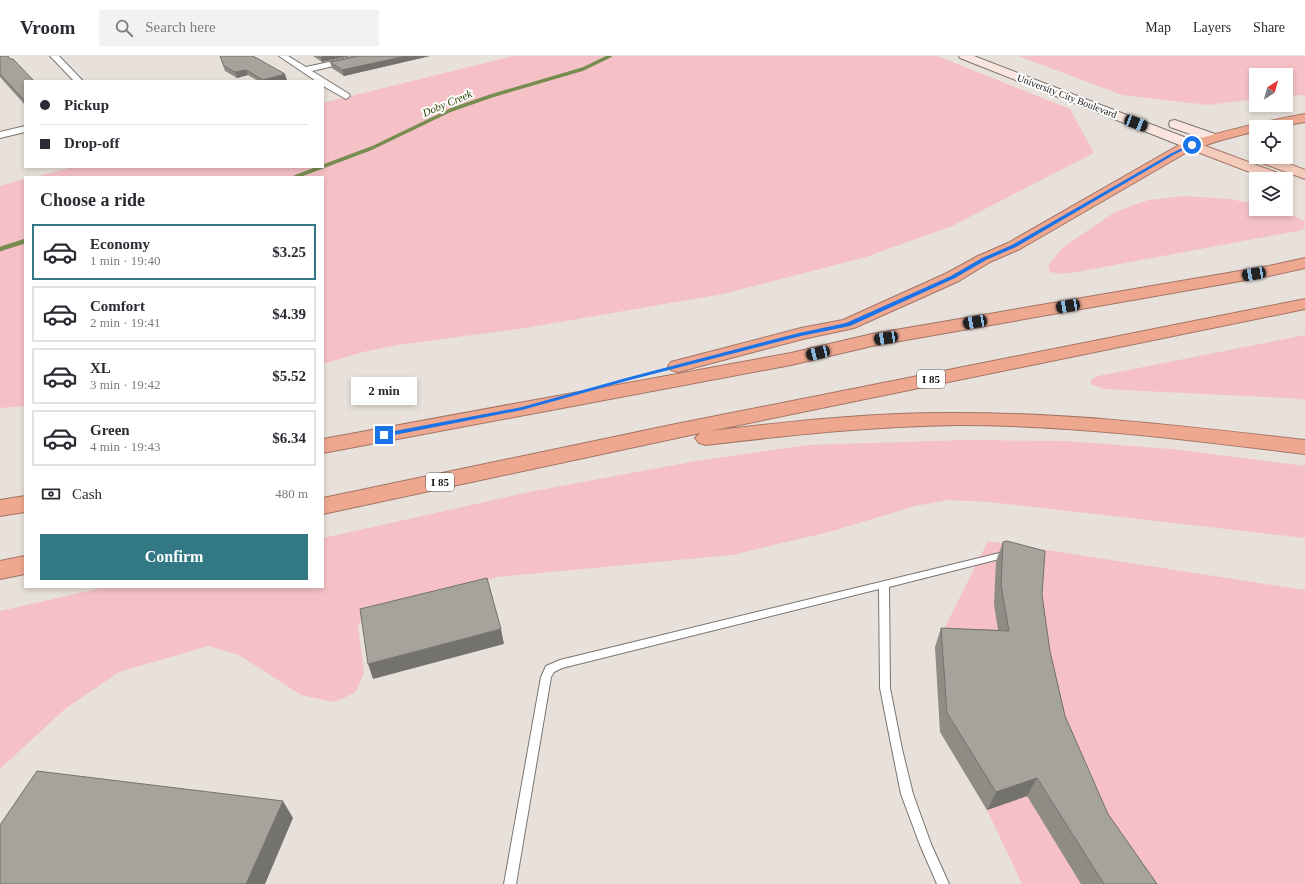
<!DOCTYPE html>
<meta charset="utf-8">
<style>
body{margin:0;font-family:"Times New Roman",serif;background:#f2f2f3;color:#2b2b33;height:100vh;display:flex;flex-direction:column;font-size:15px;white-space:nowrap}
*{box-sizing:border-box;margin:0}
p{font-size:13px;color:#7c7c81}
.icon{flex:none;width:22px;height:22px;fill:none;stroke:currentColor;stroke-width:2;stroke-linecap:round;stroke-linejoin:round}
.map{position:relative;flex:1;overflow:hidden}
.side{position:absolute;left:24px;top:120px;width:300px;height:412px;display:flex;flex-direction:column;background:#fff;border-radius:0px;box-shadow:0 2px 6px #0003}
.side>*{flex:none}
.top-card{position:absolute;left:24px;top:24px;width:300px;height:88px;border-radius:0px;box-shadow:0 2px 6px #0003;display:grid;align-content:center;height:88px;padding:0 16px;background:#fff}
.needle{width:26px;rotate:37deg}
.tools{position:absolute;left:1249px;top:12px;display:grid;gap:8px}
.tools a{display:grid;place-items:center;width:44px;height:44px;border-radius:0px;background:#fff;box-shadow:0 2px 6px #0003;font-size:20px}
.end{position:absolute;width:18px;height:18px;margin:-9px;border:5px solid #1a73e8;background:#fff;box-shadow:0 0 0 2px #fff}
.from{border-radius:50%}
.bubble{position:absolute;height:28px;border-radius:0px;background:#fff;box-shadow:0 2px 6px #0003;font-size:13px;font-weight:600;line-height:28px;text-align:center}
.car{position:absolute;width:12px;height:24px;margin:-12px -6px;border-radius:5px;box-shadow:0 0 3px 1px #0007;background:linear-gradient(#222 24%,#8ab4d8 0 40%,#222 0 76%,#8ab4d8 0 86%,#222 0)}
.top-card b{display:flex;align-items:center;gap:14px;height:38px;font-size:15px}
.top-card b+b{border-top:1px solid #e1e1e2}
.top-card i{width:10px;height:10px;background:#2b2b33}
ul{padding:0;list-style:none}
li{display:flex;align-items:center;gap:12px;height:56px;margin:0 8px 6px;padding:0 8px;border:2px solid #e1e1e2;border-radius:0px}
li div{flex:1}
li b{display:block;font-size:15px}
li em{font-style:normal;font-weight:600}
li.on{border-color:#327885}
li>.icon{width:36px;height:36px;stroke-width:1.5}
h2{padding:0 16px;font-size:18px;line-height:48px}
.pay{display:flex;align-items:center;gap:10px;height:44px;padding:0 16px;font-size:15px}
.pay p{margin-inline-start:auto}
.action{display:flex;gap:8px;margin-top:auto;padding:8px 16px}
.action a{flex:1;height:46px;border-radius:0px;background:#327885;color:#fff;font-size:16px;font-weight:600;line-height:46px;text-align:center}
header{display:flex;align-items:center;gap:24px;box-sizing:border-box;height:56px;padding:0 20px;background:#fff;border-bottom:1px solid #e1e1e2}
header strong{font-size:19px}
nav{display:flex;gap:22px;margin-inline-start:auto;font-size:14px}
.search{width:280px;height:36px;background:#f2f2f3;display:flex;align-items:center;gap:10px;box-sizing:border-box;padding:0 14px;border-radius:0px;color:#7c7c81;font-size:15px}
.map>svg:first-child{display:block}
.green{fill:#f5c1c7}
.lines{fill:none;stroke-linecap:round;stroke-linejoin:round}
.stream-far1{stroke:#778d50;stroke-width:3.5}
.stream{stroke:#778d50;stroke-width:4.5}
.lane-casing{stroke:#7a746f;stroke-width:2}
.street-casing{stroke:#7a746f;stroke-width:2}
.secondary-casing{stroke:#7a746f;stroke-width:2}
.primary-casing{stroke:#a37565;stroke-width:2}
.highway-casing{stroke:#a37565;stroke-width:2}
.lane{fill:#fff;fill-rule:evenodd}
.street{fill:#fff;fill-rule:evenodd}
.secondary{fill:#fae5de;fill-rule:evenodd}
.primary{fill:#f5cbbc;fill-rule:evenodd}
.highway{fill:#eea890;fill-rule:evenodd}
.wall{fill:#8e8c85}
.shaded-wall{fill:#74726c}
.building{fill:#a5a39b;stroke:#74726c}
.route{fill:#1a73e8}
.labels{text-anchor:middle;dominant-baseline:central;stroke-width:4;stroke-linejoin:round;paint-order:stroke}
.far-street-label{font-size:10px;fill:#191715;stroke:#fff}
.far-water-label{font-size:11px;font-style:italic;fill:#334705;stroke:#fff}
.shield{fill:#fff;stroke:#5e5d5b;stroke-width:1}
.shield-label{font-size:11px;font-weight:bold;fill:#191715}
</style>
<header>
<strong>Vroom</strong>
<div class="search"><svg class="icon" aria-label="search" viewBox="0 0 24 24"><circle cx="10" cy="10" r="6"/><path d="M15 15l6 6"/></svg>Search here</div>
<nav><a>Map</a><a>Layers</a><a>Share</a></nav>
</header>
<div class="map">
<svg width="1305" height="828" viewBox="0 0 1305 828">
<rect width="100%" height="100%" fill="#e8e1db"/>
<g class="green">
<path d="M513 0H937L1070 53 1094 97 952 170 866 201 723 238 525 272 398 289 363 296 323 308V121H35L74 111H323V47Z"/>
<path d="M1018 0H1305V39L1286 40V19H1256V43L1208 49 1122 39Z"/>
<path d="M25 123V350L0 352V130Z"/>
<path d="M1184 140 1229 143 1256 148V153C1276 153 1288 155 1305 166L1303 174 1082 215 1061 218 1050 216 1048 210 1062 192 1115 156 1148 144Z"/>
<path d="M1305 279V344L1288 342 1121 334 1104 333 1091 328V323L1098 320Z"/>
<path d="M965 384 1066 385 1172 393 1305 410V482L989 446 948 444 915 450 833 475 732 499 498 521 369 555 362 561 358 570 364 617 355 637 334 646 301 639 239 599 209 590 119 616 65 653 0 713V555L106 531H323V482L534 435 696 405 808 389Z"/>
<path d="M988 485 1305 534V828H1022L987 754 940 676 935 591Z"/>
</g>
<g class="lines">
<path class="stream-far1" d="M295 121 372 92 451 54 491 40 583 13 610 0"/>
<path class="stream" d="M0 193 25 185"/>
<defs>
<path id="lane" d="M1008 495 1011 496 1012 498 1011 500 889 531 890 632 902 693 913 738 931 788 949 828H937L920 789 901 738 892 693 880 632 879 533 562 612 554 616 551 621 516 828H504L541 621 546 610 560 604Z"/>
<g id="street">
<path d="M50 0H59L83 25H74Z"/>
<path d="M279 0H288L306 11 357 0H372L368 2 312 15 349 38 350 40 346 43 323 30V25H316Z"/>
<path d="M25 70V76L0 82V76Z"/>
</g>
<g id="secondary">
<path d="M959 0H974L1197 86 1199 89 1197 92H1187L960 2Z"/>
<path d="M1175 64 1218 79 1220 82 1218 85 1213 86 1170 71 1169 68 1170 65Z"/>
</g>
<g id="primary">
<path d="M1192 85 1286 120 1288 123 1286 126V123H1268L1187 92 1185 89 1187 86Z"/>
<path d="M1262 101H1272L1305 114V123L1262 107 1260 104Z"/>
</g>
<g id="highway">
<path d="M1305 58V66L1277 71H1256V75L1218 85 1189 95 1020 193 990 206 959 225 854 272 803 283 678 316 671 314 668 310 671 306 801 272 843 264 947 217 978 200 1008 187 1179 89C1221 75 1262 66 1305 58Z"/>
<path d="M1305 202V212L1269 220 872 290 791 309 323 397V383L791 297 872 278 1269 210Z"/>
<path d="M1305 243V253L710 375C793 365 876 356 959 357 1075 357 1190 371 1305 384V398C1190 384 1075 369 959 369 874 370 790 379 706 389L699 387 695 382 700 377 323 458V442L671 369Z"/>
<path d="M25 440V456L0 460V444Z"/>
<path d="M25 500V518L0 523V505Z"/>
</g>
</defs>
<use href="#lane" class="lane-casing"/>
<use href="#street" class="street-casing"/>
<use href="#secondary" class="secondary-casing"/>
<use href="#primary" class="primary-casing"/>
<use href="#highway" class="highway-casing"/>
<use href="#lane" class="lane"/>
<use href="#street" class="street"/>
<use href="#secondary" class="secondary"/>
<use href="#primary" class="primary"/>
<use href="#highway" class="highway"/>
</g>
<g class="wall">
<path d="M0 0 10 3 25 25V49L0 21Z"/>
<path d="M220 0H253L287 24 281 25H258L248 19 237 22 225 15Z"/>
<path d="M313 0H350L322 6Z"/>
<path d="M359 0H430L344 20 332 12 330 6Z"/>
<path d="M1003 486 1042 539 1050 595 1065 660 1108 758 1157 828H1081L1027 740 987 754 940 676 935 591 941 572 998 574 994 548 996 505Z"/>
</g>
<g class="shaded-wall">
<path d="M323 0H350L322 6 321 1Z"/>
<path d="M406 0H430L344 20 342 14Z"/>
<path d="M246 14 248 19 237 22 235 16Z"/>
<path d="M285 18 287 24 281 25H264L263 24Z"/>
<path d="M501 573 504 588 373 623 368 608Z"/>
<path d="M1037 722 1027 740 987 754 996 736Z"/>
<path d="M283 745 293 762 265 828H246Z"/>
</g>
<g class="building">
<path d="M0 0H8L10 3H13L34 25H25V45L0 18Z"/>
<path d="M220 0H253L285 18 263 24 246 14 235 16 224 10Z"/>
<path d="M359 0H406L342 14 330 6Z"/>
<path d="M1007 485 1045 495 1042 539 1050 595 1065 660 1108 758 1157 828H1104L1037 722 996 736 947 657 941 572 1009 575 1001 529 1003 486Z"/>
<path d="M487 522 501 573 368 608 360 553Z"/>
<path d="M37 715 283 745 246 828H0V769Z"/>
</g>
<path class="route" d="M1191 88 1194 89 1175 98 1016 191 986 204 955 222 850 270 801 280 630 324 522 354 384 381 381 379 384 377 522 351 626 322 799 277 846 267 951 220 982 202 1012 189 1172 97Z"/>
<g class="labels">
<g class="far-street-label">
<text transform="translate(1067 40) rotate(21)">University City Boulevard</text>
</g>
<g class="far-water-label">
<text transform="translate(447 47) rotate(-23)">Doby Creek</text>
</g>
<g class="shield">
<rect x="917" y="314" width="28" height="18" rx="3"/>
<rect x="426" y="417" width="28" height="18" rx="3"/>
</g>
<g class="shield-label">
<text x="931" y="323">I 85</text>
<text x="440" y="426">I 85</text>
</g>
</g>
</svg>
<div class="tools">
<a><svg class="needle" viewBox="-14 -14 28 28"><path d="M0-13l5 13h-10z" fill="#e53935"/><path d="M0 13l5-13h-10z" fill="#7c7c81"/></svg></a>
<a><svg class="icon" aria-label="locate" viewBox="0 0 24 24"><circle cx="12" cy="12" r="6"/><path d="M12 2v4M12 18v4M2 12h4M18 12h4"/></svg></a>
<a><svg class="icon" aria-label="layers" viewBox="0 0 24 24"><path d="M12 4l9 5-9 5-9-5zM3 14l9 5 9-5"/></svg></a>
</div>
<i class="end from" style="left:1192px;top:89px"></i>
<i class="end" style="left:384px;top:379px"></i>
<div class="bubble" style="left:351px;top:321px;width:66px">2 min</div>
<i class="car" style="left:1136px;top:67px;rotate:111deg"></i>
<i class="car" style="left:1254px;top:218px;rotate:260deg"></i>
<i class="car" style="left:1068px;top:250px;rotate:260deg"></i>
<i class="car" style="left:975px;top:266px;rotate:260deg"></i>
<i class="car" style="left:886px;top:282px;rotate:261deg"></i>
<i class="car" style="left:818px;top:297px;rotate:257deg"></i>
<div class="top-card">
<b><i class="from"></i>Pickup</b>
<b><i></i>Drop-off</b>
</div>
<section class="side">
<h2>Choose a ride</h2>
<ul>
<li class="on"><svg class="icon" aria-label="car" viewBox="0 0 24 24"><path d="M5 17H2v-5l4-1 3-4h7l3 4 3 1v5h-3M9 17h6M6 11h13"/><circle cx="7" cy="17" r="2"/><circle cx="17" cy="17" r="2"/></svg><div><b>Economy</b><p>1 min · 19:40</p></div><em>$3.25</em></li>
<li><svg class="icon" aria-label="car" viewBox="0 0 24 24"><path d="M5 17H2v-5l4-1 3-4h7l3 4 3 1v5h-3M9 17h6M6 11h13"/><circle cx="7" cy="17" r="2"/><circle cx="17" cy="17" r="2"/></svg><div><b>Comfort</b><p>2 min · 19:41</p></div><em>$4.39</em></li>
<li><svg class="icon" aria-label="car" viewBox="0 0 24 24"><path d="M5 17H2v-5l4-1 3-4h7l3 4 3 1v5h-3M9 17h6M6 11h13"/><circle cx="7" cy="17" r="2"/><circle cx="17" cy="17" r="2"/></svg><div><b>XL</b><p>3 min · 19:42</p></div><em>$5.52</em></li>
<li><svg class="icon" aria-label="car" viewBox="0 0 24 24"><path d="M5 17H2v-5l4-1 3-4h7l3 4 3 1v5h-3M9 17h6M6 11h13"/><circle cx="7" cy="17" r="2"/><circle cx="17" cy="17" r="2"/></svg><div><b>Green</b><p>4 min · 19:43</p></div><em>$6.34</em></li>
</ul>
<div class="pay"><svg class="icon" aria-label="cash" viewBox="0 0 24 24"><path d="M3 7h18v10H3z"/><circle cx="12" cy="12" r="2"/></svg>Cash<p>480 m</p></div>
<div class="action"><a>Confirm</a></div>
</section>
</div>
